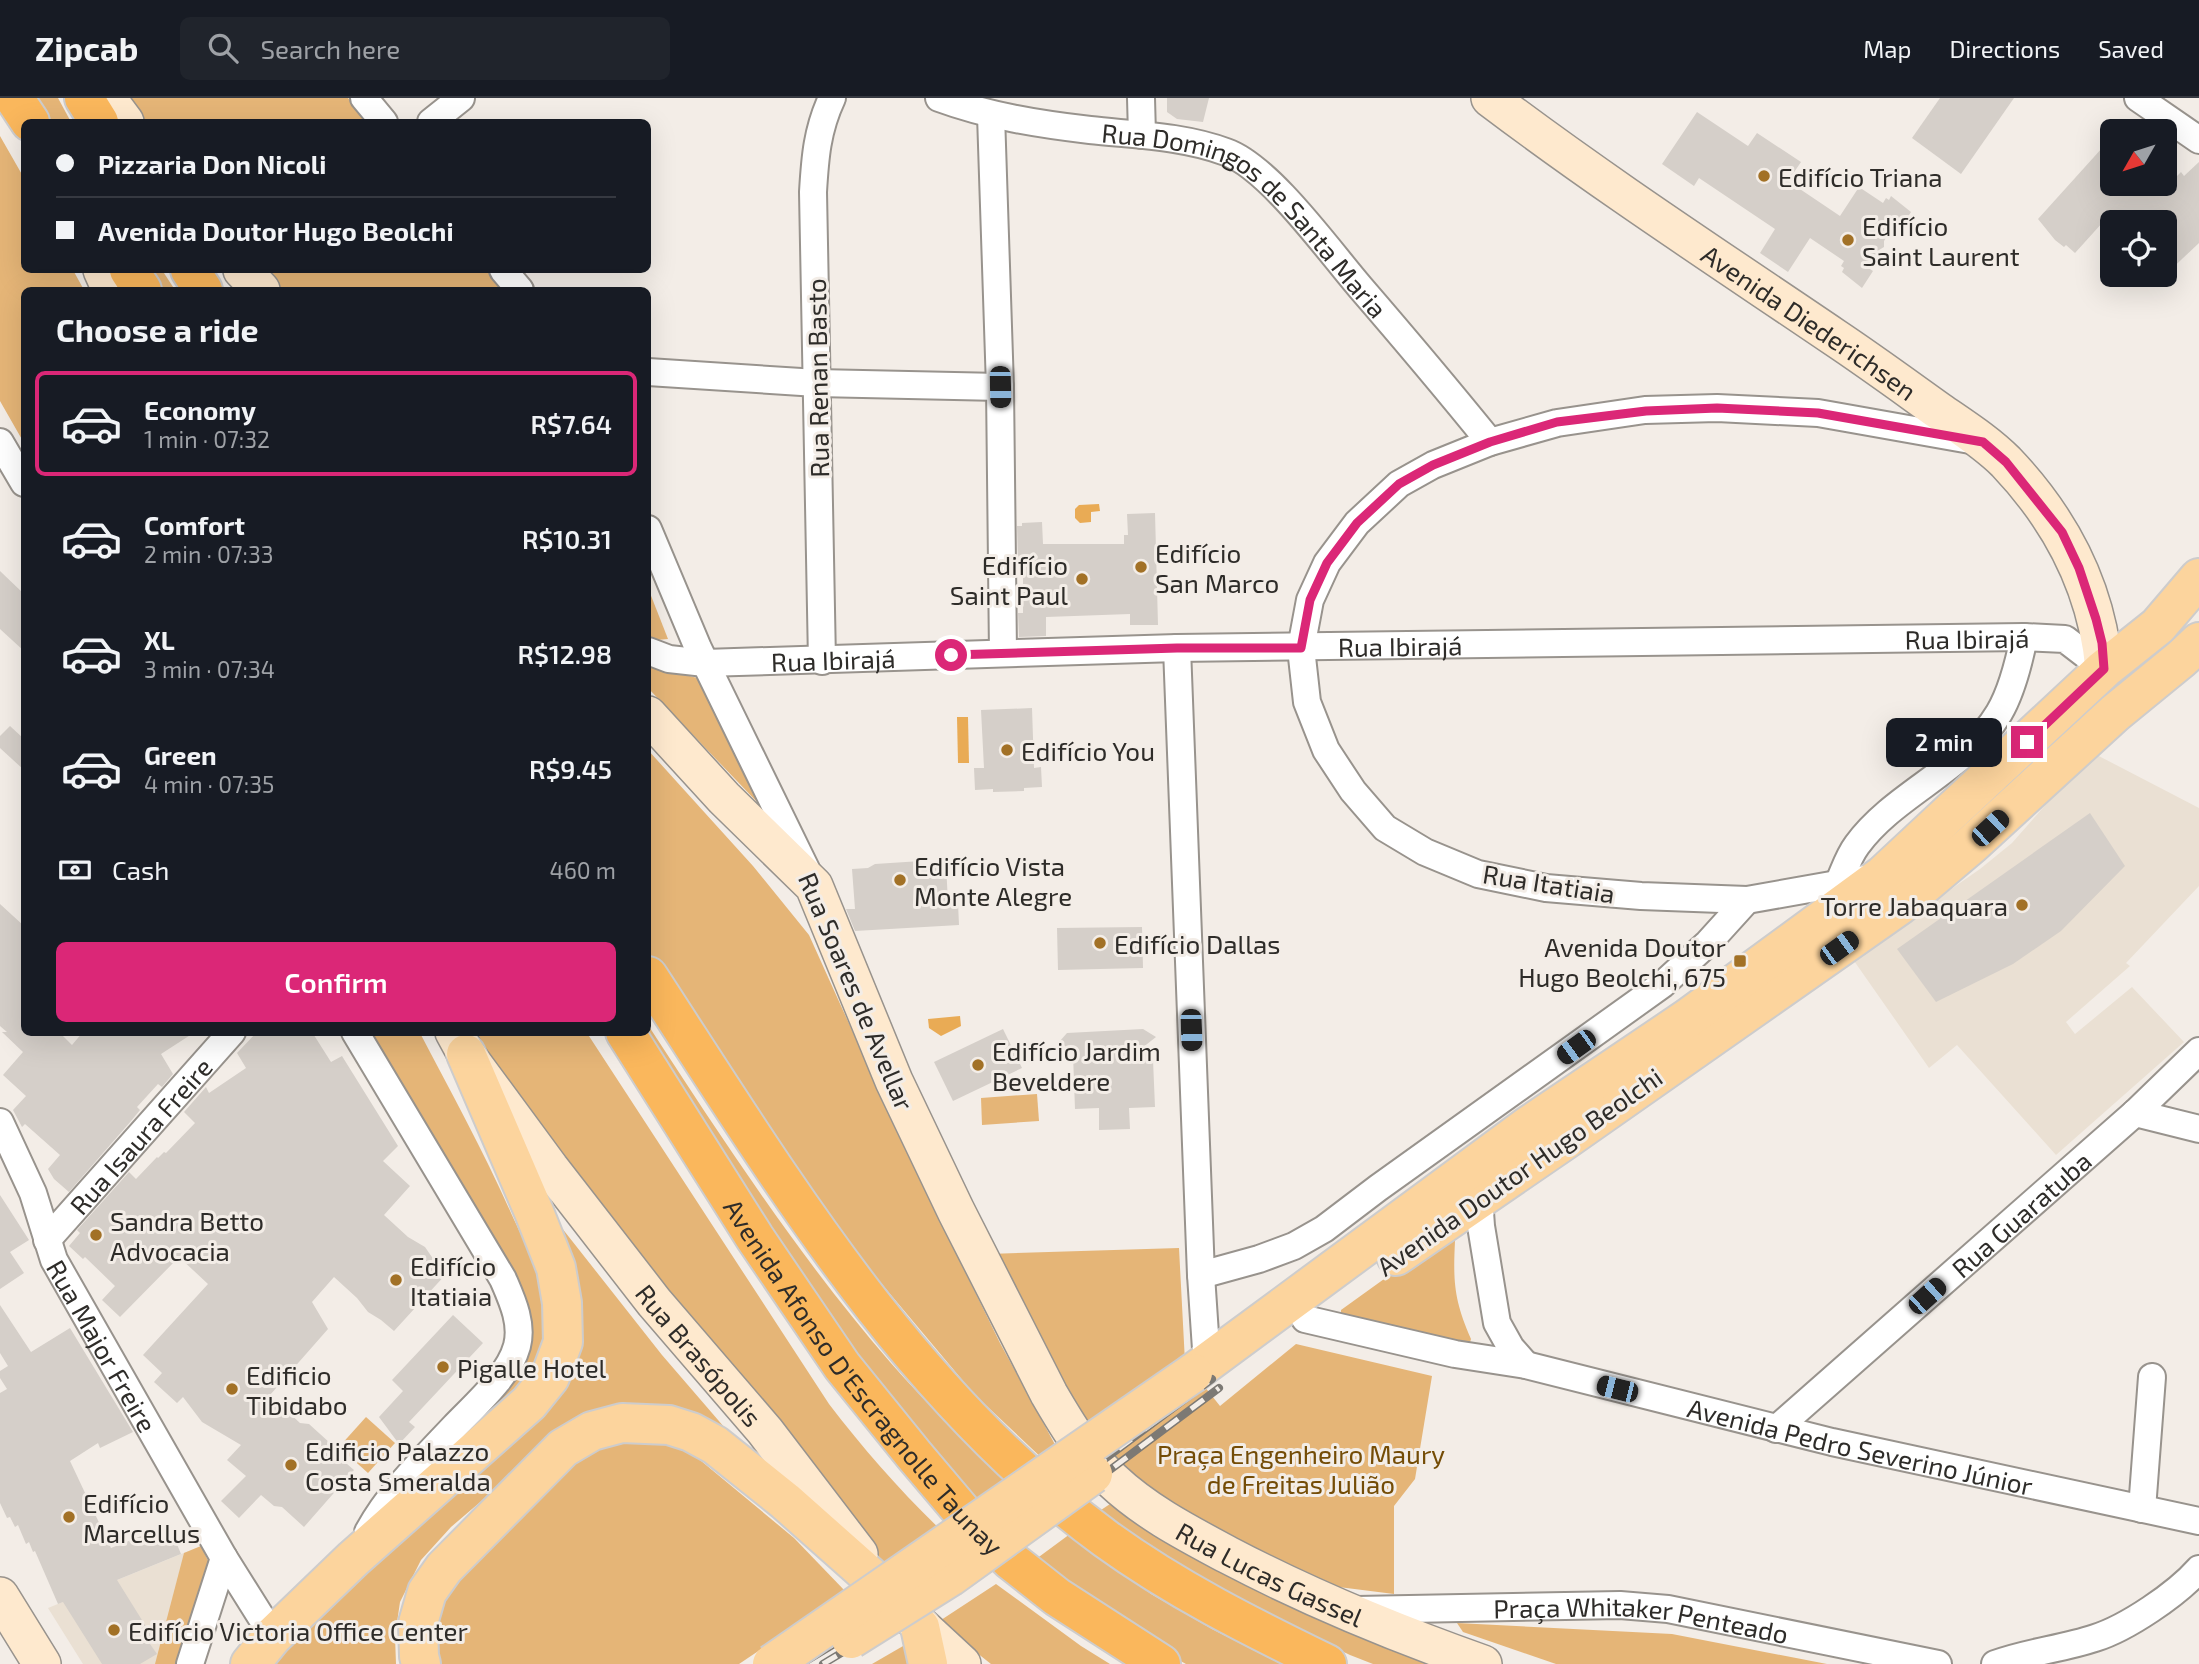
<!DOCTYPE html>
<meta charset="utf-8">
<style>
body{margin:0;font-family:"Exo 2",sans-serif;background:#20242c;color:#f1f3f6;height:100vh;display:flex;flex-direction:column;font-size:26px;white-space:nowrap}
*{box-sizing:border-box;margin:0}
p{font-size:23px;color:#9ea1a6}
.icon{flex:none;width:38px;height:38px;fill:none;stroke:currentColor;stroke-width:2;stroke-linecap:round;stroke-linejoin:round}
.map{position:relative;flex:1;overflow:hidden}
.details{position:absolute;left:21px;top:189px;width:630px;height:749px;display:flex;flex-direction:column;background:#171b24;border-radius:10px;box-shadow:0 7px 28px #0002}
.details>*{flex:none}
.hud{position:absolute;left:21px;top:21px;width:630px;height:154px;border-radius:10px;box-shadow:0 7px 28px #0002;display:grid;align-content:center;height:154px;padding:0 35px;background:#171b24}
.needle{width:46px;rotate:231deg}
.controls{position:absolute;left:2100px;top:21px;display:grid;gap:14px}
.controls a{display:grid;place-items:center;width:77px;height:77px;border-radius:10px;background:#171b24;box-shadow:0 7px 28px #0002;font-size:35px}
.end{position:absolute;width:32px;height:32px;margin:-16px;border:9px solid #db2777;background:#fff;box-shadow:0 0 0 4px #fff}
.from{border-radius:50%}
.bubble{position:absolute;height:49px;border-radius:10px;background:#171b24;box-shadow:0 7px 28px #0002;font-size:23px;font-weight:600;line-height:49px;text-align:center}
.car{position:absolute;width:21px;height:42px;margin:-21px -10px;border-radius:9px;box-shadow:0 0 5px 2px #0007;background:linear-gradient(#222 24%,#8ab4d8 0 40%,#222 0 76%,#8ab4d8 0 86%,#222 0)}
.hud b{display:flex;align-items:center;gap:24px;height:66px;font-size:26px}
.hud b+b{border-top:2px solid #363941}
.hud i{width:18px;height:18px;background:#f1f3f6}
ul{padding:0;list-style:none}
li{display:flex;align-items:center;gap:21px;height:105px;margin:0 14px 10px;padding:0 21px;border:4px solid transparent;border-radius:10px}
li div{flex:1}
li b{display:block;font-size:26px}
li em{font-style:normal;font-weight:600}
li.active{border-color:#db2777}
li>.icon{width:63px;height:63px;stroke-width:1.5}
h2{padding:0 35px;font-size:32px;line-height:84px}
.pay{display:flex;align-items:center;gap:18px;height:77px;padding:0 35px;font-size:26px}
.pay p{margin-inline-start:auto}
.primary-button{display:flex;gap:14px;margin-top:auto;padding:14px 35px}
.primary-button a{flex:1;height:80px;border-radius:10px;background:#db2777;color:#fff;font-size:28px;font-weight:600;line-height:80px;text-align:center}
header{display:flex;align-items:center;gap:42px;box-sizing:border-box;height:98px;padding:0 35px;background:#171b24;border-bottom:2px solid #363941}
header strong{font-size:33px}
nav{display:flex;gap:38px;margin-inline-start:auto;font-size:24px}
.search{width:490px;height:63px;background:#20242c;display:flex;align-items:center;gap:18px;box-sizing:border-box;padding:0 24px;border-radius:10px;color:#9ea1a6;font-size:26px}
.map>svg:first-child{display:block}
.built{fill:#eae0d3}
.green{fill:#e5b577}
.water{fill:#e9ab55}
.building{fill:#d5cfc9}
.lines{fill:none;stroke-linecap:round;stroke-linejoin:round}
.street-casing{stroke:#98938d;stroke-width:30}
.secondary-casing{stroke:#98938d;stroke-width:40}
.primary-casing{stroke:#cdcccc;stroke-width:42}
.highway-casing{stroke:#cdcccc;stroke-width:42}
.street{stroke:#fff;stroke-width:26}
.secondary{stroke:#fee9ce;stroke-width:37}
.primary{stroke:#fcd49d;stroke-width:38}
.highway{stroke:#fab75c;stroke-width:38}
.rail-casing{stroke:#7c7974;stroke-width:8}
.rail{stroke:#f3ede7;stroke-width:5;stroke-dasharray:16;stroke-linecap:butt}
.primary-bridge-casing{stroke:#cdcccc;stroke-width:42;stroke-linecap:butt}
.primary-bridge{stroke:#fcd49d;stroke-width:38}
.route{stroke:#db2777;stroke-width:9}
.poi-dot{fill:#a27126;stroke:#f3ede7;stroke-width:2.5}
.labels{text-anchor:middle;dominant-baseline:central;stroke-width:6;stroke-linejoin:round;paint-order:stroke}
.poi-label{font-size:26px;fill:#2e2c29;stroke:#f3ede7;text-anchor:start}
.street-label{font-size:26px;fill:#2e2c29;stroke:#f3ede7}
.park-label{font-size:26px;fill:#744c06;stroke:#f3ede7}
</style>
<header>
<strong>Zipcab</strong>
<div class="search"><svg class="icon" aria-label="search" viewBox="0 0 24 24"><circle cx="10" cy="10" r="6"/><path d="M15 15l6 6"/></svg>Search here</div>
<nav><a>Map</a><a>Directions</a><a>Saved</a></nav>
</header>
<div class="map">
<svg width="2199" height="1566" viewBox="0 0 2199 1566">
<rect width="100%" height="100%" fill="#f3ede7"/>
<g class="built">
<path d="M2095 656 2199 710V788L2126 865 2130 868 2066 924 2075 936 2132 889 2184 944 2056 1057 1957 947 1929 970 1852 860 1980 771 2012 745 2056 695Z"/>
<path d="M201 1448 210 1467 175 1566H83L48 1510Z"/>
</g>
<g class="green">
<path d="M36 0H58L71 24H50Z"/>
<path d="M128 0H348L368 24H146Z"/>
<path d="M0 38 24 80V172H73L84 192H24V345L0 303Z"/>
<path d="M140 172H162L175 192H154Z"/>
<path d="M260 172H487L504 192H278Z"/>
<path d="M648 490 668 541 656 542 648 539Z"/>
<path d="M648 567 701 581 760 700 758 705 648 590Z"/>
<path d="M648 652 753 768 809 837 912 1065 1000 1245 1059 1354 1046 1364 974 1296 839 1135 676 901 648 855Z"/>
<path d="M648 927C723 1042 799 1159 890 1264 928 1308 971 1348 1013 1389L974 1419 864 1288 648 934Z"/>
<path d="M359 935H420C451 994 484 1054 511 1115 522 1139 535 1164 541 1189 545 1209 546 1238 538 1257 522 1292 478 1323 450 1349L523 1245Z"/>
<path d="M467 935H587L829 1306C865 1353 903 1396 946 1437L891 1473 805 1375Z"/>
<path d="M1037 996 1039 1023 982 1027 981 1000Z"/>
<path d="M554 1120 662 1257 737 1344 680 1321 499 1388 451 1429 421 1462 400 1504 395 1538 396 1566H265L561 1281Z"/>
<path d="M1448 1135 1455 1143C1453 1184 1454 1202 1471 1241L1468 1251 1341 1220V1212Z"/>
<path d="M1179 1150 1185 1264 1220 1308 1296 1246 1432 1278 1415 1381 1394 1408V1496L1307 1485 1197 1431 1090 1346 988 1156Z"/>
<path d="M366 1319 395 1345 368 1375 339 1349Z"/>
<path d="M623 1340 661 1344 694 1357 794 1440 846 1494 739 1566H424L447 1478 590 1351Z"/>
<path d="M1116 1402 1433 1566H1373L1350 1557 1281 1524 1218 1491 1145 1445 1101 1412Z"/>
<path d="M1070 1436 1151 1496 1212 1531 1281 1566H1186L1161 1552 1032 1464Z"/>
<path d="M201 1448 210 1467 176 1566H155L184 1455Z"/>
<path d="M996 1486 1081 1548 1110 1566H991L938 1524Z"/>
<path d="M1457 1525 1672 1536 1827 1566H1556L1463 1534Z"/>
<path d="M910 1544 915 1566H872Z"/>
</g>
<g class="water">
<path d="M1099 406 1100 413 1091 414V424L1080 425 1075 420V411L1079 407Z"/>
<path d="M957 619H968L969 665H958Z"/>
<path d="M960 918 961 928 941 938 929 930 928 921Z"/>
</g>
<g class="building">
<path d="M1167 0H1209L1203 24 1177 21 1167 14Z"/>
<path d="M1940 0H2014L1961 76 1912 40Z"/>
<path d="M1697 14 1748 48 1757 35 1801 64 1788 83 1840 118 1859 89 1883 105 1886 100 1889 102 1891 98 1911 114 1902 128 1896 124 1884 143V149L1879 152 1867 169 1873 173 1862 190 1842 174 1844 170 1841 168 1844 163 1810 140 1788 174 1760 155 1775 131 1699 80 1694 88 1662 66Z"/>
<path d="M2112 39V86H2169L2181 74 2184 78 2199 64V145L2165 177V124H2103L2075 155 2066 147 2064 149 2055 142 2038 121Z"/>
<path d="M1155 415 1158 527H1130V516L1046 519V538L1019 539 1018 515H1023V463H1018L1017 428H1022V425L1042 424 1043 446H1124V437H1128L1127 416Z"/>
<path d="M0 473 24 496V553L0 531Z"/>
<path d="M1032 610 1034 670 1041 669 1042 689 1024 690V693L993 694V691L975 692 974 670H984L981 612Z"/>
<path d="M10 628 24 641V672L0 650V638Z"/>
<path d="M2090 715 2125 768 2061 833 2013 866 1936 904 1897 851Z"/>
<path d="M921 763 927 767 946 766 948 805H958L959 827 855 833 846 811H855L852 771 868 770 875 766Z"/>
<path d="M0 806 24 828V934H59L72 947 83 934H195L161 956 173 976 162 989 158 986 137 1009 140 1012 131 1023 69 1094 54 1081 48 1071 60 1057 25 1026 22 1029 13 1012 26 998 3 977 23 954 2 934H7L0 928Z"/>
<path d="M1142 829 1143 870 1058 872 1057 830Z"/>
<path d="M1003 931 1022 970 953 1003 934 964Z"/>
<path d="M1143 931 1156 939 1142 950 1153 962 1155 1009 1129 1010 1130 1031 1099 1032V1010L1075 1011 1073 956 1060 943 1067 935Z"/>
<path d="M257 934H312L331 964 342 958 398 1048 383 1063 410 1088 384 1117 408 1139 425 1149 436 1165 447 1175 394 1233 381 1222 368 1214 357 1200 334 1179 312 1204 328 1231 270 1297 300 1325 309 1326 330 1345 332 1353 354 1372 304 1429 282 1409 274 1408 261 1397 239 1420 221 1403 246 1378 227 1362 241 1347 202 1324 183 1299 177 1305 154 1284 162 1275 143 1257 208 1186 179 1159 120 1219 102 1202 115 1188 85 1159 83 1161 69 1148 80 1135 77 1132 129 1074 136 1081 157 1059 158 1060 164 1054 166 1055 195 1025 184 1014 206 989 209 995 246 970 237 955Z"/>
<path d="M0 1097 29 1142 10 1154 24 1175 0 1191Z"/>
<path d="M0 1207 31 1254 70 1230 133 1334 100 1350 98 1345 70 1363 111 1450 169 1427 181 1456 117 1482 155 1543 150 1546 157 1556 140 1566H102L63 1504 58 1506 35 1453 33 1454 29 1444 26 1446 18 1427 15 1429 10 1419 7 1420 0 1405V1295L7 1291 0 1280V1273L8 1268 0 1255Z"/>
<path d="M453 1217 483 1245 409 1324 415 1329 399 1346 379 1319 403 1293 392 1282Z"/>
</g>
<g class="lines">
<defs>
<g id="street">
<path d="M364 0 384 24"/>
<path id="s1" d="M939 0C988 18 1038 26 1090 32 1135 37 1183 38 1226 54 1269 69 1329 153 1360 189 1404 240 1447 291 1490 344"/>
<path d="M1141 0 1142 37"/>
<path d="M2138 0 2199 42"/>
<path d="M991 17 1000 289 1003 555"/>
<path d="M431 24 461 0"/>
<path d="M503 172 520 192"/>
<path d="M648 274 817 285 1000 289"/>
<path d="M0 344 24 385"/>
<path d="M648 431 698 550 806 771"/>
<path d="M1177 550 1201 1177 1207 1266"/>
<path id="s2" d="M648 553 669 561 705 565 1177 550 2024 539 2065 541 2104 571"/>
<path d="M822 563 813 94C815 60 817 32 832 0"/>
<path d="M1871 780 1747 802 1641 798 1546 790 1478 776 1425 754 1385 730 1353 693 1326 652 1307 604 1301 550 1310 502 1327 465 1357 425 1399 386 1433 367 1490 344 1557 325 1645 312 1717 310 1818 315 1976 343"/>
<path d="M1838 786C1844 773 1848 759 1857 747 1895 695 1965 672 1999 615 2012 593 2019 564 2024 539"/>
<path d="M355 934 503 1181C512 1202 523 1225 517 1248 509 1278 475 1307 454 1329 423 1362 390 1394 368 1434"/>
<path d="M2135 1015 2199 1031"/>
<path id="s3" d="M0 1024 33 1095 54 1162 224 1460 273 1538"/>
<path d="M1479 1100 1481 1128 1497 1225 1511 1250 1526 1267"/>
<path id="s4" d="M47 1142 232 934"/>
<path d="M1201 1177 1259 1161 1294 1148 1324 1131 1378 1090 1663 886 1708 845 1747 802"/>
<path id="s5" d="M1305 1221 1455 1256 1526 1267 1832 1344 2199 1423"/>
<path id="s6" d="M1776 1331 2135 1015 2199 953"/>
<path d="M2142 1411 2152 1279"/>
<path id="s7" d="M1357 1512 1620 1507 1668 1511 1938 1566"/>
<path d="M190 1566 224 1460"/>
<path d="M1995 1566C2027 1554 2062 1551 2095 1540 2127 1530 2177 1496 2199 1471"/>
</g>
<g id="secondary">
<path d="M107 0 125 24"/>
<path id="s8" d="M1490 0C1601 84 1719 161 1834 239 1870 263 1904 288 1939 313 1962 329 1986 344 2006 364 2062 423 2097 490 2104 571"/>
<path d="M102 172 111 192"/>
<path d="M242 172 261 192"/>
<path id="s9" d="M648 617 724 700 814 788 894 983 956 1113 1049 1296C1067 1327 1085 1357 1112 1382 1146 1414 1187 1435 1228 1457 1310 1500 1395 1535 1483 1566"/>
<path id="s10" d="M454 934 466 956 550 1070 654 1204 765 1333 859 1456"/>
<path d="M0 1498 42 1566"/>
<path d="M909 1517 962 1566"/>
</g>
<g id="primary">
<path d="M1396 1158 1565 1042 1900 807 1971 747 2115 615 2181 561 2199 544"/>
<path d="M1193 1275 1528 1028 1688 920 1883 777 2104 571 2158 528 2199 480"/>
<path d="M920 1529 928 1566"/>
<path d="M250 1566 273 1538 353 1461 529 1305 550 1279 563 1244 562 1205 556 1170 534 1114 466 956"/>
<path d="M421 1566 419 1558 418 1525 427 1494 444 1470 563 1350 592 1333 622 1325 669 1327 691 1334 715 1347 785 1403 891 1497"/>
</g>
<g id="highway">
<path d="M14 0 30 24"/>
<path d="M84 0 99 24"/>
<path d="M129 172 142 192"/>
<path d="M190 172 203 192"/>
<path d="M648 878C780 1080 908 1296 1106 1441 1175 1491 1251 1529 1327 1566"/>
<path id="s11" d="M625 934 755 1140 842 1268 914 1357 969 1422 1010 1462 1057 1499 1161 1566"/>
</g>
</defs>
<use href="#street" class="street-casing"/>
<use href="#secondary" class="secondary-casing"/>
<use href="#primary" class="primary-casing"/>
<use href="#highway" class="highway-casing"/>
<use href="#street" class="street"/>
<use href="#secondary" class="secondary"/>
<use href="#primary" class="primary"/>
<use href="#highway" class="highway"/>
<defs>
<g id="rail">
<path d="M801 1566 930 1488 1031 1416 1212 1281"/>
<path d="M823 1566 936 1498 1038 1426 1219 1290"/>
</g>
</defs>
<use href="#rail" class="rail-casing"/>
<use href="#rail" class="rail"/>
<defs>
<g id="primary-bridge">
<path d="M851 1541 950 1479 1093 1376"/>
<path d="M772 1566 1193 1275"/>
</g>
</defs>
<use href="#primary-bridge" class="primary-bridge-casing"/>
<use href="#primary-bridge" class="primary-bridge"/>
</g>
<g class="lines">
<path class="route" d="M951 557 1177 550H1301L1310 502 1327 465 1357 425 1399 386 1433 367 1490 344 1557 324 1646 313 1717 310 1818 315 1983 344 2006 364 2062 434 2079 470 2096 521 2102 545 2104 571 2027 644"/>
</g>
<g class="poi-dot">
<circle cx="1764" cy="78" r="7"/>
<circle cx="1848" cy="142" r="7"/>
<circle cx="1141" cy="469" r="7"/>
<circle cx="1082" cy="481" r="7"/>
<circle cx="1007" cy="652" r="7"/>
<circle cx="900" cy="782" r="7"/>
<circle cx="2022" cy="807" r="7"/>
<circle cx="1100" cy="845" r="7"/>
<rect x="1733" y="856" width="14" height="14" rx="3.5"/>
<circle cx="978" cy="967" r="7"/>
<circle cx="96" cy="1137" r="7"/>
<circle cx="396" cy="1182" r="7"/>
<circle cx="443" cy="1269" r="7"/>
<circle cx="232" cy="1291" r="7"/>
<circle cx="291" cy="1367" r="7"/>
<circle cx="69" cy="1419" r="7"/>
<circle cx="114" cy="1532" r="7"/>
</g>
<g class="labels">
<g class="poi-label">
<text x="1778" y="78">Edifício Triana</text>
<text x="1862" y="127">Edifício<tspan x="1862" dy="30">Saint Laurent</tspan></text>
<text x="1155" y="454">Edifício<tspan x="1155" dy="30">San Marco</tspan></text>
<text x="1068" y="466" text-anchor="end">Edifício<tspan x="1068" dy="30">Saint Paul</tspan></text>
<text x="1021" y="652">Edifício You</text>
<text x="914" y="767">Edifício Vista<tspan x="914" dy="30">Monte Alegre</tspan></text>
<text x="2008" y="807" text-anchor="end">Torre Jabaquara</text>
<text x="1114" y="845">Edifício Dallas</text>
<text x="1726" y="848" text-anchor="end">Avenida Doutor<tspan x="1726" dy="30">Hugo Beolchi, 675</tspan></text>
<text x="992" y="952">Edifício Jardim<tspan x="992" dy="30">Beveldere</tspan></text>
<text x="110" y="1122">Sandra Betto<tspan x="110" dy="30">Advocacia</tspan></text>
<text x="410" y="1167">Edifício<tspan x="410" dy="30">Itatiaia</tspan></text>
<text x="457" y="1269">Pigalle Hotel</text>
<text x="246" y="1276">Edificio<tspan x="246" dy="30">Tibidabo</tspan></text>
<text x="305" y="1352">Edificio Palazzo<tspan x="305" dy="30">Costa Smeralda</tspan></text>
<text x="83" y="1404">Edifício<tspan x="83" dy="30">Marcellus</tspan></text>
<text x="128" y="1532">Edifício Victoria Office Center</text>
</g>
<g class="street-label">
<text stroke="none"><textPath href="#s1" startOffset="343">Rua Domingos de Santa Maria</textPath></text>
<text stroke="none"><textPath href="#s8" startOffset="390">Avenida Diederichsen</textPath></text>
<text transform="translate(817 280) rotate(-91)">Rua Renan Basto</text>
<text stroke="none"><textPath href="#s2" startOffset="1321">Rua Ibirajá</textPath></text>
<text stroke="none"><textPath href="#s2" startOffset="754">Rua Ibirajá</textPath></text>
<text stroke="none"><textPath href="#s2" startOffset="187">Rua Ibirajá</textPath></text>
<text transform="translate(1549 785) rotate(9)">Rua Itatiaia</text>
<text transform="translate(857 893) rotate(67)">Rua Soares de Avellar</text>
<text stroke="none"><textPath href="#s4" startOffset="140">Rua Isaura Freire</textPath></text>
<text transform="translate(1519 1073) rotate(-35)">Avenida Doutor Hugo Beolchi</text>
<text stroke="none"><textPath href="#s6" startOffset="326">Rua Guaratuba</textPath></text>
<text stroke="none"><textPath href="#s3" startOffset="247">Rua Major Freire</textPath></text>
<text stroke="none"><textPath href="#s10" startOffset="406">Rua Brasópolis</textPath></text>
<text stroke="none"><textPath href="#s11" startOffset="420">Avenida Afonso D'Escragnolle Taunay</textPath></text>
<text stroke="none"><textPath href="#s5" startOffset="570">Avenida Pedro Severino Júnior</textPath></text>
<text stroke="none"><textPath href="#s9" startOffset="1090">Rua Lucas Gassel</textPath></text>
<text stroke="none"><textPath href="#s7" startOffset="285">Praça Whitaker Penteado</textPath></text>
</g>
<g class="park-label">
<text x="1301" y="1355">Praça Engenheiro Maury<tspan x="1301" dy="30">de Freitas Julião</tspan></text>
</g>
</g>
</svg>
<div class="controls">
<a><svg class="needle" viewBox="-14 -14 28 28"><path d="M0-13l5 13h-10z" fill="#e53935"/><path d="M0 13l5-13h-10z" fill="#9ea1a6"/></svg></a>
<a><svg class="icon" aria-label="locate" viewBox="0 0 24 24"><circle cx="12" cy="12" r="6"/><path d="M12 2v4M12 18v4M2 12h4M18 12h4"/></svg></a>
</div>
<i class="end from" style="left:951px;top:557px"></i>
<i class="end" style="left:2027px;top:644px"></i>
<div class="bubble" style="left:1886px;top:620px;width:116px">2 min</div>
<i class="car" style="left:1000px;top:289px;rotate:179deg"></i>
<i class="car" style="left:1990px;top:730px;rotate:47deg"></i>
<i class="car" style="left:1839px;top:850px;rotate:54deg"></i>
<i class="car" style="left:1191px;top:932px;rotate:178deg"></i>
<i class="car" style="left:1576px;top:949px;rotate:234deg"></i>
<i class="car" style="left:1927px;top:1198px;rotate:48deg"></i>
<i class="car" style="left:1617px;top:1291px;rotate:284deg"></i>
<div class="hud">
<b><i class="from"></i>Pizzaria Don Nicoli</b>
<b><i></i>Avenida Doutor Hugo Beolchi</b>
</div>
<section class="details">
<h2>Choose a ride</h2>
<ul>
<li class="active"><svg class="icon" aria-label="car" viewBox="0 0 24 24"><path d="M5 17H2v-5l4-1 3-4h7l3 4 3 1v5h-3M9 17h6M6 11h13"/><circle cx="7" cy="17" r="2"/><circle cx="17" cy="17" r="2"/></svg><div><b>Economy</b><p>1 min · 07:32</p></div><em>R$7.64</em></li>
<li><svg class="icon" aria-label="car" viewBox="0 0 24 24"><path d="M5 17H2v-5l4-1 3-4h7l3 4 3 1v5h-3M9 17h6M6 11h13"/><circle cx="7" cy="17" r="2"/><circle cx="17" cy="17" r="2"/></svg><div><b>Comfort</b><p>2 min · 07:33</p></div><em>R$10.31</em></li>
<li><svg class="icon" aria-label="car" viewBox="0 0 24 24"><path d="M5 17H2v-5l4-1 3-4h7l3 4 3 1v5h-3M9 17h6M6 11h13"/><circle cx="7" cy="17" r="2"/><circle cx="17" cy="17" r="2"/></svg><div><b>XL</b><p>3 min · 07:34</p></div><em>R$12.98</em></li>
<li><svg class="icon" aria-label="car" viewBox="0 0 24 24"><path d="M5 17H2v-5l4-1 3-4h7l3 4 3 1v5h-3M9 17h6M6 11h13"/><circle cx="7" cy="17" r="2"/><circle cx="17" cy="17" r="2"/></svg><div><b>Green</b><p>4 min · 07:35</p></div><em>R$9.45</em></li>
</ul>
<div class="pay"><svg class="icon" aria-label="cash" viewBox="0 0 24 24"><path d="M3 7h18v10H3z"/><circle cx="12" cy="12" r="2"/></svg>Cash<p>460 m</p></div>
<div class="primary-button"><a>Confirm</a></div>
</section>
</div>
